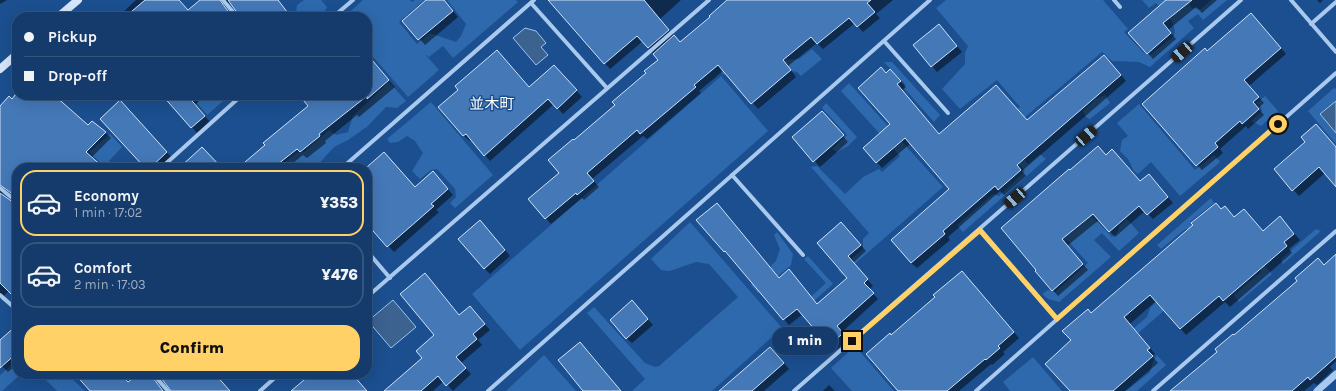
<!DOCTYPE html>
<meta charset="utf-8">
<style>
body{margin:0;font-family:Karla,"Noto Sans JP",sans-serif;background:#214673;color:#f1f3f6;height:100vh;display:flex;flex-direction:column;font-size:15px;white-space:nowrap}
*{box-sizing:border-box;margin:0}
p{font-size:13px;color:#9dadc1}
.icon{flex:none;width:22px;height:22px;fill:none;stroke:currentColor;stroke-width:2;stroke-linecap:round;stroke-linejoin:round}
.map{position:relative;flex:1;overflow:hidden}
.drawer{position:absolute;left:12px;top:163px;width:360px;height:216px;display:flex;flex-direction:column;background:#143b6b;border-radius:16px;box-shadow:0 4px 16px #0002,0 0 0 1px #33557e}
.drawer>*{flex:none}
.top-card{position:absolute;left:12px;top:12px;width:360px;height:88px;border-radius:16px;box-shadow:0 4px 16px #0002,0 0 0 1px #33557e;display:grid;align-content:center;height:88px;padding:0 12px;background:#143b6b}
.end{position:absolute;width:18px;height:18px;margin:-9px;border:5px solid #ffd166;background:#111;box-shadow:0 0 0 2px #111}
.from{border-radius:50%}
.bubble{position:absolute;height:28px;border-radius:14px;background:#143b6b;box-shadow:0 4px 16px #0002,0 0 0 1px #33557e;font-size:13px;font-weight:800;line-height:28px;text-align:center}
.car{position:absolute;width:12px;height:24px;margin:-12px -6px;border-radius:5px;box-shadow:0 0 3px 1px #0007;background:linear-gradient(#222 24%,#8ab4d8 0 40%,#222 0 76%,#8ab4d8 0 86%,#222 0)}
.top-card b{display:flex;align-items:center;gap:14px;height:38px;font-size:15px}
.top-card b+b{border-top:1px solid #33557e}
.top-card i{width:10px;height:10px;background:#f1f3f6}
ul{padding:7px 0 0;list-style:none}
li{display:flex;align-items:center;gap:12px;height:66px;margin:0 8px 6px;padding:0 4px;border:2px solid #33557e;border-radius:16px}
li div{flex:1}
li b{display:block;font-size:15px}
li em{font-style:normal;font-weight:800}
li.active{border-color:#ffd166}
li>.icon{width:36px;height:36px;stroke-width:1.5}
.cta{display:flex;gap:8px;margin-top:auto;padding:8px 12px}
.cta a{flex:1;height:46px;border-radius:16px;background:#ffd166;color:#111;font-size:16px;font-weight:800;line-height:46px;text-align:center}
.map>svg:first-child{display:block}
.green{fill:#2e69ad}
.water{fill:#3c6290;stroke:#9cc4f0}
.shadow{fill:#0007}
.building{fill:#4478b7;stroke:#cfe3fa}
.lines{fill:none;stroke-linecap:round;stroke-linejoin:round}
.minor{stroke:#a9c9ee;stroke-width:4}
.tertiary{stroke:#a9c9ee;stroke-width:7}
.secondary{stroke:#d6e6fa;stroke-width:8}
.route{stroke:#ffd166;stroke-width:5}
.labels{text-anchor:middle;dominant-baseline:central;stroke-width:3;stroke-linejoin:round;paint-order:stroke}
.quarter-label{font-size:15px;fill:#fff;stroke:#1b4f8f}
</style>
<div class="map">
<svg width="1336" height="391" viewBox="0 0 1336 391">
<rect width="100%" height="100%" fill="#1b4f8f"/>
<g class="green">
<path d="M304 0H321L327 7C321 21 311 17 298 17L296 12 297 5Z"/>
<path d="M363 0H410L412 2 415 0H424L399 22 417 44 430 33 456 42 461 36 466 24 447 0H516L518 2 453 58 443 46 429 57 425 54 439 70 408 97 367 50V17H344Z"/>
<path d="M946 0H1103L1128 29 1124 32 1144 53 1150 55 1174 36C1178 23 1164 12 1156 3L1149 8 1142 0H1186L1192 8 1201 9 1211 0H1227L1203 20 1198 14 1188 21 1194 28 1150 67 1139 62 1112 61 1102 52 1004 135 1028 164 1040 154 1046 159 963 232 957 225 993 194 999 196 1025 171 998 141 979 142 1020 107 997 80 960 109 942 89 965 64V53L968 46 936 8Z"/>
<path d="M760 35 780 60 799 59 812 49 822 59 801 76 797 72 791 71 779 80 768 69 765 58 757 49 724 75 720 71 729 59 721 46 727 40 736 49 740 50Z"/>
<path d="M884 62H892L940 115 934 122 904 88 905 84Z"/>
<path d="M721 76 768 131 520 350 472 294Z"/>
<path d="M389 82 406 101 397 108 386 107 368 126 348 140 334 147 315 168H283L281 165 296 153 304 152 329 130 336 135 348 132 353 116Z"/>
<path d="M849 83 943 187 842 275 838 270 863 249V239L869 233 811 167 817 166 845 194 863 177 879 169 882 172 900 156 841 91Z"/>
<path d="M1334 88 1336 89V101L1320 114 1336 133V144L1308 111Z"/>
<path d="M207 95H228L229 96 207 115 197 103Z"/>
<path d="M1105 95 1110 103 1090 119 1086 117 1083 111 1096 99Z"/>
<path d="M1265 96 1278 111 1261 126 1251 121 1262 111 1261 107 1256 103Z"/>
<path d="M431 102 493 175 455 208 450 203 456 197 455 189 437 169 431 170 420 179 412 171 423 153 415 141 407 136 398 142 390 143 387 139Z"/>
<path d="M826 103 857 137 848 146 837 152 832 149 847 135 822 108Z"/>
<path d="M1139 104 1195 170 1214 155 1220 162 1180 196 1151 162 1138 174 1134 171 1128 159 1120 151 1122 140 1128 136 1117 123Z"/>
<path d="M110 134 122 147 109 161 116 168H106L89 152Z"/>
<path d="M1211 198 1214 203 1191 221 1194 227 1239 246 1093 372 1128 333 1147 317 1150 308 1206 253 1187 229 1184 230 1161 249 1157 245Z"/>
<path d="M1111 200 1092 216 1112 237 1118 232 1119 226 1127 219 1139 233 1119 251 1102 233 1094 240 1111 257 1059 302 1048 299 1042 294 1048 290 1055 292 1088 263 1067 240 1043 259 1045 244Z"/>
<path d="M690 222 782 328 712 391H632L645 379 587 313 594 307 645 363 655 367 659 366 738 297 709 264 696 262 670 271 661 270 651 259Z"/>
<path d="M1316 229 1321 231 1283 264 1281 259Z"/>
<path d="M777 232 793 254 791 265 758 293 751 285 776 261 780 249 774 235Z"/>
<path d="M1251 250 1272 274 1239 302 1234 295 1261 272V269L1248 253Z"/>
<path d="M808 256 833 284 807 307 804 303 826 283 804 259Z"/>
<path d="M855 346 894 391H852L831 368Z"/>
<path d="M544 355 576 391H506Z"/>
<path d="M1157 355 1166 365 1137 391H1126L1150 372 1153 361Z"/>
<path d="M1033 357 1062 391H1010L1003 382Z"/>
<path d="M17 360V374H21L2 391H0V375Z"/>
<path d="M40 374H67L85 391H57Z"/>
</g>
<g class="water">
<path d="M525 28 536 31 546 43 541 47 548 55 536 65 513 38Z"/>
<path d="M1336 101V133L1320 114Z"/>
<path d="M393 300 416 327 391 348 368 321Z"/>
</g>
<g class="shadow">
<path d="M0 0H7L0 4Z"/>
<path d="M136 0H179L188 11 201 0H245L231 2 226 5 225 17H118Z"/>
<path d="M428 0H444L458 17 425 45 404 21Z"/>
<path d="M562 0H681L660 19 680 43 712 17 728 0H893L876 14 880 18 863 32 855 23 823 49 817 43 788 66 796 77 758 109 724 70 699 91 701 93 647 139 643 136 592 179 599 187 584 200 582 198 551 224 529 199 560 173 574 142 616 105 659 60 643 41 610 69 554 7Z"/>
<path d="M1167 0H1217L1202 13 1196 7 1168 30 1176 39 1153 59 1130 33Z"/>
<path d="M1317 0H1323L1320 3Z"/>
<path d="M1257 20 1286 54 1249 86 1264 103 1258 108 1264 115 1248 129 1246 126 1220 149 1223 153 1202 170 1197 165 1207 52Z"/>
<path d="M944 31 962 52 937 72 932 66Z"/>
<path d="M367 55 395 87 359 117 357 115 325 141 326 143 307 158 303 155 287 168H240L309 107 300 95H367Z"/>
<path d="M1110 62 1126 81 1022 171 1026 176 1004 195 1000 191 948 237 950 240 917 268 911 263 951 189 911 143 882 168 864 148 891 125 886 74 896 76 906 87 902 90 940 135 1027 121Z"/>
<path d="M560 72 582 97 563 114 554 104 490 161 472 140 470 141 464 136 440 107 529 88Z"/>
<path d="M17 95H45L88 126 105 132 111 138 91 158 102 168H17V198L8 190 3 192V196L17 206V299L9 291 0 299V108L12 100Z"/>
<path d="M163 95H203L197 100 198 102 195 105 210 122 197 133Z"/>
<path d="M126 107 172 158 162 168H147Z"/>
<path d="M828 118 848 142 820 167 793 137Z"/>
<path d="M1336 148V185L1325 173 1299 196 1275 169Z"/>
<path d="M1106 156 1140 183 1154 181 1173 203 1153 219 1145 211 1115 237 1099 220 1067 246 1088 270 1058 296 1036 271Z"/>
<path d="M367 168 415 188 438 178 453 195 436 210 439 212 394 252 372 229 367 233Z"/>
<path d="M1225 207 1235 218 1263 232 1286 224 1300 240 1289 249 1292 253 1230 307 1225 302 1186 335 1156 301 1130 324 1155 354 1152 356 1158 363 1125 391H1071L1072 341 1091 314Z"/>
<path d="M698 220 817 305 848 278 847 229 866 251 853 263 873 286 869 289 878 299 842 332 848 339 835 351 803 314 789 325Z"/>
<path d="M486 227 510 256 490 274 484 268Z"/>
<path d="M1336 255V361L1330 367 1333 370 1317 385 1314 383 1304 391H1171L1219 352 1217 349 1299 281 1324 266Z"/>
<path d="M967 278 1019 338 1003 352 1005 354 992 365 991 364 959 391H900L891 336Z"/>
<path d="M430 280 460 316 470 307 490 330 478 340 482 345 461 363 471 374 453 391 444 381 433 391H387L424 358 436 335Z"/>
<path d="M637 307 653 325 632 343 626 338Z"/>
<path d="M17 327V364L8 372 0 364V342Z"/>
<path d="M580 343 588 351 621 391H585Z"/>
<path d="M776 354 789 369 764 391H720Z"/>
<path d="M76 374H131L134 378 144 374H215L228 391H172L161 376 156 377V383L163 391H94Z"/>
<path d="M829 385 835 391H823Z"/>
</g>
<g class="building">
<path d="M145 0H179L188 10 200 0H220L232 17H125Z"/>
<path d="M228 0H278L291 17H240Z"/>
<path d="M426 0H444L453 11 418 40 402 21Z"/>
<path d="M548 0H644L669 30 648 48 637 36 604 64Z"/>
<path d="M727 0H871L867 3 875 12 857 27 849 18 817 44 811 37 783 60 791 70 751 104 718 65 694 85 696 87 640 134 637 130 587 173 594 181 577 195 576 193 545 219 528 199 559 173 548 160 573 139 574 140 615 105 612 102 646 73 644 71 658 60 653 54 674 35 680 42 710 17 709 16Z"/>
<path d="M1166 0H1192L1163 23 1171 33 1147 54 1128 33Z"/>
<path d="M1251 13 1281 48 1244 80 1259 97 1253 102 1259 109 1242 124 1240 121 1215 143 1218 147 1196 166 1142 104 1205 48 1207 51Z"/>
<path d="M939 24 957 46 931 67 913 45Z"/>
<path d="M497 50 529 87 554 65 577 90 557 109 548 99 484 156 466 134 463 136 438 107 458 90 455 86Z"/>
<path d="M367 54 389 80 367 99V96L319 134 320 136 300 152 297 149 273 168H238L265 145 263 143 308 106 299 95H367Z"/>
<path d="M1104 55 1121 75 1017 165 1021 170 998 190 995 186 943 231 945 234 911 263 891 240 949 189 905 138 876 163 863 148 890 124 858 88 881 67 886 73 890 69 901 81 897 84 939 134 996 85 1027 120Z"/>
<path d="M15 95H54L88 125 92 121 106 132 86 152 104 168H17V197L0 185V106L9 96 12 99Z"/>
<path d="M162 95H187L205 116 191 128Z"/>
<path d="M120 100 167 152 150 168H145L100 119Z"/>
<path d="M822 111 844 135 813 162 792 137Z"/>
<path d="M1316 124 1336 147V187L1319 167 1292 191 1274 169 1305 142 1301 137Z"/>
<path d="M1098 146 1106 155 1112 149 1140 181 1149 174 1168 197 1147 215 1139 206 1109 232 1093 214 1062 239 1083 264 1052 291 1035 271 1036 270 1001 228 1069 169 1070 170Z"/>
<path d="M202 147 222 168H179Z"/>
<path d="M384 152 415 187 433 171 448 189 431 204 434 206 387 247 367 224V167Z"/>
<path d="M0 193 17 205V300L0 283Z"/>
<path d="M717 203 779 278 789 269 817 304 847 278 817 243 841 222 861 245 848 256 868 279 864 283 874 293 837 326 843 333 829 346 797 309 783 320 725 251 724 252 696 220Z"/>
<path d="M1216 203 1221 209 1225 206 1234 217 1244 209 1263 231 1280 216 1294 234 1284 242 1287 246 1223 301 1219 296 1180 329 1150 295 1124 317 1150 348 1147 350 1153 356 1113 391H1070L1045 364 1071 340 1062 331 1088 309 1091 313 1193 225 1191 223Z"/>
<path d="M480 220 505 250 484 269 458 239Z"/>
<path d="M1336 254V357L1310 380 1308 377 1292 391H1170L1217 352 1215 349 1233 334 1234 335 1297 281 1295 278 1318 258 1324 265Z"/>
<path d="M962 271 1014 332 998 346 1000 348 986 360 985 359 947 391H898L866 354 890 333 891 335 935 297 933 295Z"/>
<path d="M425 273 459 315 470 306 485 324 473 334 477 339 456 357 466 368 446 386 438 376 421 391H384L422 358 416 351 434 335 400 294Z"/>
<path d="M632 300 648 319 626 339 610 320Z"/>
<path d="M17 325V353L0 368V340Z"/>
<path d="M580 342 621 391H583L558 360Z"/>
<path d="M770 347 784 363 752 391H719Z"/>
<path d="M75 374H121L128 382 138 374H150L163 391H90Z"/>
<path d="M158 374H215L230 391H171Z"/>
<path d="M311 374H352L367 391H291Z"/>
</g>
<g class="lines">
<g class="minor">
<path d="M223 0 237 17"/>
<path d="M1114 0 1120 7"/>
<path d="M1291 0 1336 52"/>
<path d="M531 3 607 88"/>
<path d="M333 17 353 0"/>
<path d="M1311 24 1336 2"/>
<path d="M884 41 948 113"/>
<path d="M161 168 242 95"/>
<path d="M342 168 534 0"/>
<path d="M732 175 803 255"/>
<path d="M0 188 17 202"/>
<path d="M979 230 1057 319"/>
<path d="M367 251 390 278"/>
<path d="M0 295 17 310"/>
<path d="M367 297 709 0"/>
<path d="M153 374 168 391"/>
<path d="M260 391 279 374"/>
<path d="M488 391 930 0"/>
<path d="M794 391 1241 0"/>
<path d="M976 391 1336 73"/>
<path d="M1153 391 1336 231"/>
</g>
<path class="tertiary" d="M1317 391 1336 374"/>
<g class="secondary">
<path d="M58 17 78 0"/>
<path d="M0 69 17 54"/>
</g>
</g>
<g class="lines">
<path class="route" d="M852 341 980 230 1057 319 1278 124"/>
</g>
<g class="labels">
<g class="quarter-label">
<text x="492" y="104">並木町</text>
</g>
</g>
</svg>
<i class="end from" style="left:1278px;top:124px"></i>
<i class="end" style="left:852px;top:341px"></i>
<div class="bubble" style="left:772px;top:327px;width:66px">1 min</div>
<i class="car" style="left:1182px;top:52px;rotate:229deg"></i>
<i class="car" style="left:1086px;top:136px;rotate:49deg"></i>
<i class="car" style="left:1015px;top:198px;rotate:229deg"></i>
<div class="top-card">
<b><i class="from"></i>Pickup</b>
<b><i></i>Drop-off</b>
</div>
<section class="drawer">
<ul>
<li class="active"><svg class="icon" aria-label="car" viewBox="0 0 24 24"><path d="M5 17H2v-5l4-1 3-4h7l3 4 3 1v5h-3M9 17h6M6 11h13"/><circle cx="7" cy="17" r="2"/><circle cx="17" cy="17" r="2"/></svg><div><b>Economy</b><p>1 min · 17:02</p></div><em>¥353</em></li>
<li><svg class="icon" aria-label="car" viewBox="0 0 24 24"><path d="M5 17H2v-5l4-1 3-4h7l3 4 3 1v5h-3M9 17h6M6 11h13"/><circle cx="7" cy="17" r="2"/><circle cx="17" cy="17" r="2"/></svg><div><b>Comfort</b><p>2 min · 17:03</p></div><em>¥476</em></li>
</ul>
<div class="cta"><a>Confirm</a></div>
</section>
</div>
